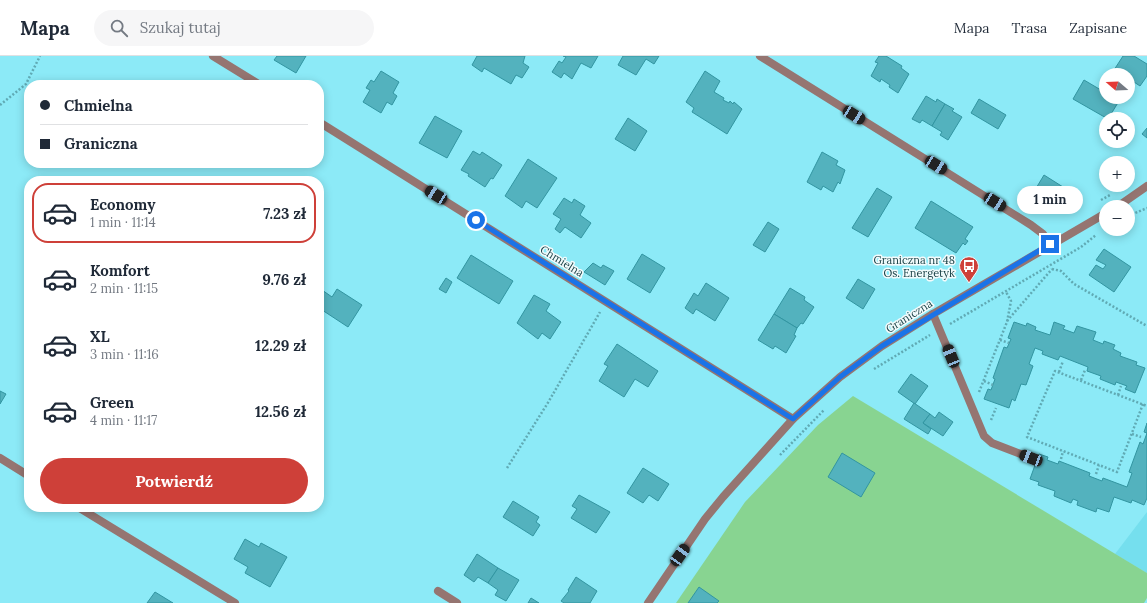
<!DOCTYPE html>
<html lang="pl">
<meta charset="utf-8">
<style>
body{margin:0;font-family:Lora,serif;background:#f6f6f7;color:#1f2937;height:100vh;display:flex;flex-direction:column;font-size:15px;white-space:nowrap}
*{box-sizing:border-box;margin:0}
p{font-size:13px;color:#747a83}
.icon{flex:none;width:22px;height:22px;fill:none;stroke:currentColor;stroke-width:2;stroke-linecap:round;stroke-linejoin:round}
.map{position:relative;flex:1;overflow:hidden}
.side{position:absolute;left:24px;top:120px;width:300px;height:336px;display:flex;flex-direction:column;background:#fff;border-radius:16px;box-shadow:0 2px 10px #0003}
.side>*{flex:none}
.banner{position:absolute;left:24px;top:24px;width:300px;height:88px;border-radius:16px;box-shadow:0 2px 10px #0003;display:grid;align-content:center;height:88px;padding:0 16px;background:#fff}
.needle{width:26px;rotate:289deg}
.buttons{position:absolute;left:1099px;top:12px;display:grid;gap:8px}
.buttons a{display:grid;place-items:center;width:36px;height:36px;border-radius:50%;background:#fff;box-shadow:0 2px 10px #0003;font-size:20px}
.end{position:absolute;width:18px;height:18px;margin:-9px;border:5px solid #1a73e8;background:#fff;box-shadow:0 0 0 2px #fff}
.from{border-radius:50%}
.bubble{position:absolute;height:28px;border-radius:14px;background:#fff;box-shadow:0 2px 10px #0003;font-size:13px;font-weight:700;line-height:28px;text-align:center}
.car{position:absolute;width:12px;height:24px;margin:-12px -6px;border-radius:5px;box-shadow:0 0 3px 1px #0007;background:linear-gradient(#222 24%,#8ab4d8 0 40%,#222 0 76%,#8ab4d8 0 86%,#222 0)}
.banner b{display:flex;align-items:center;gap:14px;height:38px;font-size:15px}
.banner b+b{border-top:1px solid #e0e1e3}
.banner i{width:10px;height:10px;background:#1f2937}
ul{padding:7px 0 0;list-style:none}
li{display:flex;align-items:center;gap:12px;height:60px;margin:0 8px 6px;padding:0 8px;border:2px solid transparent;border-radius:16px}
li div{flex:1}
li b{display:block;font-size:15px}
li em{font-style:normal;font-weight:700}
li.on{border-color:#ce4039}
li>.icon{width:36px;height:36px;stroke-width:1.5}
.primary-button{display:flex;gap:8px;margin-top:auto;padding:8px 16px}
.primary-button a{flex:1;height:46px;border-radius:24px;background:#ce4039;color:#fff;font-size:16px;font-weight:700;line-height:46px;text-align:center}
header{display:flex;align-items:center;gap:24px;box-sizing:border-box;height:56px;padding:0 20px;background:#fff;border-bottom:1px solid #e0e1e3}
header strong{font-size:19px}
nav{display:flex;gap:22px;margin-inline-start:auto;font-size:14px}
.search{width:280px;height:36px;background:#f6f6f7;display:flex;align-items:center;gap:10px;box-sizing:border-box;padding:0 14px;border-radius:22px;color:#747a83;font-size:15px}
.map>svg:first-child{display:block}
.built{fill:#75dfee}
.green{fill:#88d491}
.building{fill:#53b2be;stroke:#3295a1}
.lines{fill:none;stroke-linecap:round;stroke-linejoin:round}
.path{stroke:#60aab4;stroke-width:2.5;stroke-dasharray:2 2;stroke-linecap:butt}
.lane{stroke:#957571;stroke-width:8}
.street{stroke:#957571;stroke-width:8}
.route{stroke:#1a73e8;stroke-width:5}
.labels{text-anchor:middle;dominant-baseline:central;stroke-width:3;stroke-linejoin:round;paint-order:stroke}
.poi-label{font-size:11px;fill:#1a4247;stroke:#f3fbfc;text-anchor:end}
.street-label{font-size:11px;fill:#1a4247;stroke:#f3fbfc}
</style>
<header>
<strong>Mapa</strong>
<div class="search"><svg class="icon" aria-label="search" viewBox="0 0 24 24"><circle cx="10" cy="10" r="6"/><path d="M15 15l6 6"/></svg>Szukaj tutaj</div>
<nav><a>Mapa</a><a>Trasa</a><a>Zapisane</a></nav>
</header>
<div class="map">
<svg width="1147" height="547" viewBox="0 0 1147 547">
<rect width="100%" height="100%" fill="#8ceaf7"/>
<path class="built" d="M1147 456V517L1115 498Z"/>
<path class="green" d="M853 340 1147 517V542L1144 547H676L745 446 818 369Z"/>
<g class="building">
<path d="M277 0H306L296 17 274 4Z"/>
<path d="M477 0H525L523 7 529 11 522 22 516 19 511 28 484 12 482 16 472 9Z"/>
<path d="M563 0H598L591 12 581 7 572 23 564 17 561 22 552 16 559 5 562 7 566 1Z"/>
<path d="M623 0H659L654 8 646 3 636 19 618 9Z"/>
<path d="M879 0H886L902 10 901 12 909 18 898 37 889 31 890 29 881 23 880 26 871 20 878 7 875 6Z"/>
<path d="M1123 0H1134L1147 8V20L1140 30 1128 22V19H1123L1114 14Z"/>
<path d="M381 15 399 26 393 37 397 40 392 49 387 46 381 57 363 46 370 34 366 32 371 24 374 26Z"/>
<path d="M705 15 720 25 714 36 724 42 723 44 729 47 730 45 733 48 734 46 742 53 727 78 692 56 694 52 686 46Z"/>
<path d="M1084 24 1106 37V41H1113L1119 45 1108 63 1073 43Z"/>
<path d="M926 40 936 46 937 43 945 48 932 70 922 64 920 67 912 63Z"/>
<path d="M979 43 1006 59 998 73 971 57Z"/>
<path d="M945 48 954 53 952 55 962 61 948 84 940 79 942 76 932 70Z"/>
<path d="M435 60 462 75 447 102 419 87Z"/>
<path d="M628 62 647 75 635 95 615 83Z"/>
<path d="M1147 72V82L1142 78Z"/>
<path d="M473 95 480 99 482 96 502 109 493 123 491 122 485 131 468 120 469 118 461 114Z"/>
<path d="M822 96 838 105 836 109 845 114 840 128 838 126 833 136 823 130 821 134 807 126Z"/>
<path d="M528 103 557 122 537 152 526 145 522 152 505 140Z"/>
<path d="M1044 119 1063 131 1047 155 1025 141 1031 132 1035 134Z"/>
<path d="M877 132 892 141 868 181 852 172Z"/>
<path d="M564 142 572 147 574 143 585 150 580 159 591 167 581 182 565 171 560 177 555 173 561 163 553 158Z"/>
<path d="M931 145 973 171 965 183 968 185 965 189 963 187 956 197 915 172Z"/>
<path d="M768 166 779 173 765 196 753 189Z"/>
<path d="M1104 193 1131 211 1114 236 1089 219 1096 209 1103 213 1106 209 1096 204Z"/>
<path d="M642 198 665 212 650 237 627 223Z"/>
<path d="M471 199 513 225 499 248 457 222Z"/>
<path d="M593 207 601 212 603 209 614 215 605 229 584 216Z"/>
<path d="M446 222 452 226 446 237 439 233Z"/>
<path d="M858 223 875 233 863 253 846 242Z"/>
<path d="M706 227 729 242 715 265 696 253 693 258 685 252 694 237 698 240Z"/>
<path d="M790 232 805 241 804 244 814 251 803 268 801 267 797 272 774 258Z"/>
<path d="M337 233 362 249 348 271 319 252V238L322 234 332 241Z"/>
<path d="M534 239 550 248 546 255 561 266 550 283 542 277 538 283 517 267Z"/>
<path d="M774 258 797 272 794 279 796 280 786 297 775 290 773 293 758 284Z"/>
<path d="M1014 266 1026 270 1027 267 1036 271 1035 274 1050 279 1054 266 1065 270 1063 273 1074 277 1077 270 1096 276 1093 284 1103 288 1104 285 1115 289 1113 293 1121 297 1120 300 1137 306 1136 309 1145 312 1135 337 1125 333 1127 330 1116 326 1115 329 1100 323 1101 320 1087 315 1088 311 1060 300 1058 304 1042 298 1043 295 1035 292 1029 308 1033 310 1026 329 1021 328 1015 345 1012 343 1009 352 984 343 988 333 991 334 995 323 993 322 1004 291 1007 292 1011 283 1008 282Z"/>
<path d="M617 288 658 315 648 331 635 323 624 341 599 325 608 310 604 308Z"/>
<path d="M911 318 928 330 915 348 898 336Z"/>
<path d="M0 335 6 338 0 348Z"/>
<path d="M914 347 930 358 923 367 931 373 928 378 904 363Z"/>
<path d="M939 356 953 366 943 380 923 367 930 358 935 362Z"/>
<path d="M1147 367V377L1144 376Z"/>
<path d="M1147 377V442L1144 449 1132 444 1131 447 1114 441 1109 456 1097 452 1096 456 1077 449 1078 445 1073 443 1071 447 1054 440 1055 435 1038 429 1039 426 1030 423 1039 398 1048 401 1047 404 1058 408 1059 405 1090 417 1089 420 1102 425 1103 422 1127 431 1132 417 1129 416 1140 386 1143 388Z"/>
<path d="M842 397 875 417 861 441 828 421Z"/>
<path d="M643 412 669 428 658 445 649 439 643 447 627 437Z"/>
<path d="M579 439 610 456 596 477 571 462 577 453 572 450Z"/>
<path d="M513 445 539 461 536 466 540 469 533 480 503 461Z"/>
<path d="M245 483 259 491 261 487 287 501 270 531 245 517 248 511 234 503Z"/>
<path d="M477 498 498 512 488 527 478 521 474 526 464 519Z"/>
<path d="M498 512 519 524 506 545 495 539 498 534 488 527Z"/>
<path d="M576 521 597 535 590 547H564L561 545 569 535 568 534Z"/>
<path d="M699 531 719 545 717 547H688Z"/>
<path d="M155 536 173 547H147Z"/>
<path d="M531 542 539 547H528Z"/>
</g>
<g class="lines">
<g class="path">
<path d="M0 49 26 28 40 0"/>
<path d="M1101 144 1110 139"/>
<path d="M1128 160 1147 152"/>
<path d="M1052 213 1061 215 1074 228 1147 270"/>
<path d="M1007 265 1052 213"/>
<path d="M950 268 1081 191 1096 179"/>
<path d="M1000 284 1009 287"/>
<path d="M874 313 930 279"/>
<path d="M1059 316 1063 305"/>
<path d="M1081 324 1085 314"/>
<path d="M984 325 993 329"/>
<path d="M979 336 1007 266 1011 245 1006 236"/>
<path d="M1118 339 1121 330"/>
<path d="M1143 348 1117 416 1027 381 1055 315 1147 350"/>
<path d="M991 364 996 352"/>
<path d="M1132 378 1141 381"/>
<path d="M780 399 824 354"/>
<path d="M1061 403 1063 395"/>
<path d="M507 412 549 345 600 256"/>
<path d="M1096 418 1099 409"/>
</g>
<g class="lane">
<path d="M933 258 984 380 992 387 1031 402"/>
<path d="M0 402 29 420"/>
<path d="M78 451 235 547"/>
<path d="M438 535 457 547"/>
</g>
<g class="street">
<path d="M213 0 260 29"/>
<path d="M760 0 1031 169 1043 178 1050 188"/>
<path d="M319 66 793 363"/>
<path d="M1117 151 1147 130"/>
<path d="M648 547 705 463 723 441 793 363 840 321 882 290 933 258 1106 157"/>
</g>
</g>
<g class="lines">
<path class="route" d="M476 164 793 363 840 321 882 290 1050 188"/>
</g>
<defs>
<symbol id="bus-pin" viewBox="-11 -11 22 30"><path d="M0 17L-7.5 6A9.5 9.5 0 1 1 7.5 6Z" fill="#ce4039" stroke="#f3fbfc"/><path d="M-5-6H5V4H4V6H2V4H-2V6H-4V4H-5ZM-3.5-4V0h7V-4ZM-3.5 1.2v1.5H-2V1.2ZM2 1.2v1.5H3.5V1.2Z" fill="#fff"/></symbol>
</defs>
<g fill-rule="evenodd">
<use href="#bus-pin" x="958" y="199" width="22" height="30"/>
</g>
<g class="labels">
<g class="poi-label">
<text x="955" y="204">Graniczna nr 48<tspan x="955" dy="13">Os. Energetyk</tspan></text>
</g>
<g class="street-label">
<text transform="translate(562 205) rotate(32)">Chmielna</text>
<text transform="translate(909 260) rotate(-32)">Graniczna</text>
</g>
</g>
</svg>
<div class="buttons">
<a><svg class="needle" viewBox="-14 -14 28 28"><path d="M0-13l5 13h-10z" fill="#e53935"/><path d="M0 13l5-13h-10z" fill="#747a83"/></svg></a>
<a><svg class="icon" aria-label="locate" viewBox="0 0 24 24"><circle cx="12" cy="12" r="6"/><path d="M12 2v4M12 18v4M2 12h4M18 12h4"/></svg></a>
<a>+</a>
<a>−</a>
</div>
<i class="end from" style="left:476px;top:164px"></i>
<i class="end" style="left:1050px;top:188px"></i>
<div class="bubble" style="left:1017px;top:130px;width:66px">1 min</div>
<i class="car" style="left:854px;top:59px;rotate:122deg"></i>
<i class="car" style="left:936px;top:109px;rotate:122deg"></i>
<i class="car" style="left:436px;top:139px;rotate:302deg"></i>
<i class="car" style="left:995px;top:146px;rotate:122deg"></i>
<i class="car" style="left:951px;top:300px;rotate:338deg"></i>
<i class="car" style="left:1031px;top:402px;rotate:291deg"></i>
<i class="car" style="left:680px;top:499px;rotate:35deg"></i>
<div class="banner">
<b><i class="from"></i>Chmielna</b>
<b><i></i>Graniczna</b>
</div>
<section class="side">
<ul>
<li class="on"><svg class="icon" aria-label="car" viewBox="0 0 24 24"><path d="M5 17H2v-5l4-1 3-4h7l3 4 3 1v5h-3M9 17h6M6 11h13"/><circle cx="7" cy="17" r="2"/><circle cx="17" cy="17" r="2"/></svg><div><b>Economy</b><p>1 min · 11:14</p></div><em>7.23 zł</em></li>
<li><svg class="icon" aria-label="car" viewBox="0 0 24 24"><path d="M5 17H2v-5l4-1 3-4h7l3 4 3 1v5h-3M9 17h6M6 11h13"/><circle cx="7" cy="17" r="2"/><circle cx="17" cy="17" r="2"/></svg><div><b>Komfort</b><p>2 min · 11:15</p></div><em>9.76 zł</em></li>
<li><svg class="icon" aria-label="car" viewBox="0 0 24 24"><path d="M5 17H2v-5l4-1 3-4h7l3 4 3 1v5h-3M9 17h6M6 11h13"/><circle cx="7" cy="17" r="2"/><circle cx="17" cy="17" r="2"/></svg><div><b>XL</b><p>3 min · 11:16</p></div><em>12.29 zł</em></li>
<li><svg class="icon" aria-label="car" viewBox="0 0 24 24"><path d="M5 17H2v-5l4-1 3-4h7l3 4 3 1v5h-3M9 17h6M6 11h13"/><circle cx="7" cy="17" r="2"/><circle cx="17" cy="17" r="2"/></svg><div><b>Green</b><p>4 min · 11:17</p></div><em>12.56 zł</em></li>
</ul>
<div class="primary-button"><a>Potwierdź</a></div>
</section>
</div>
